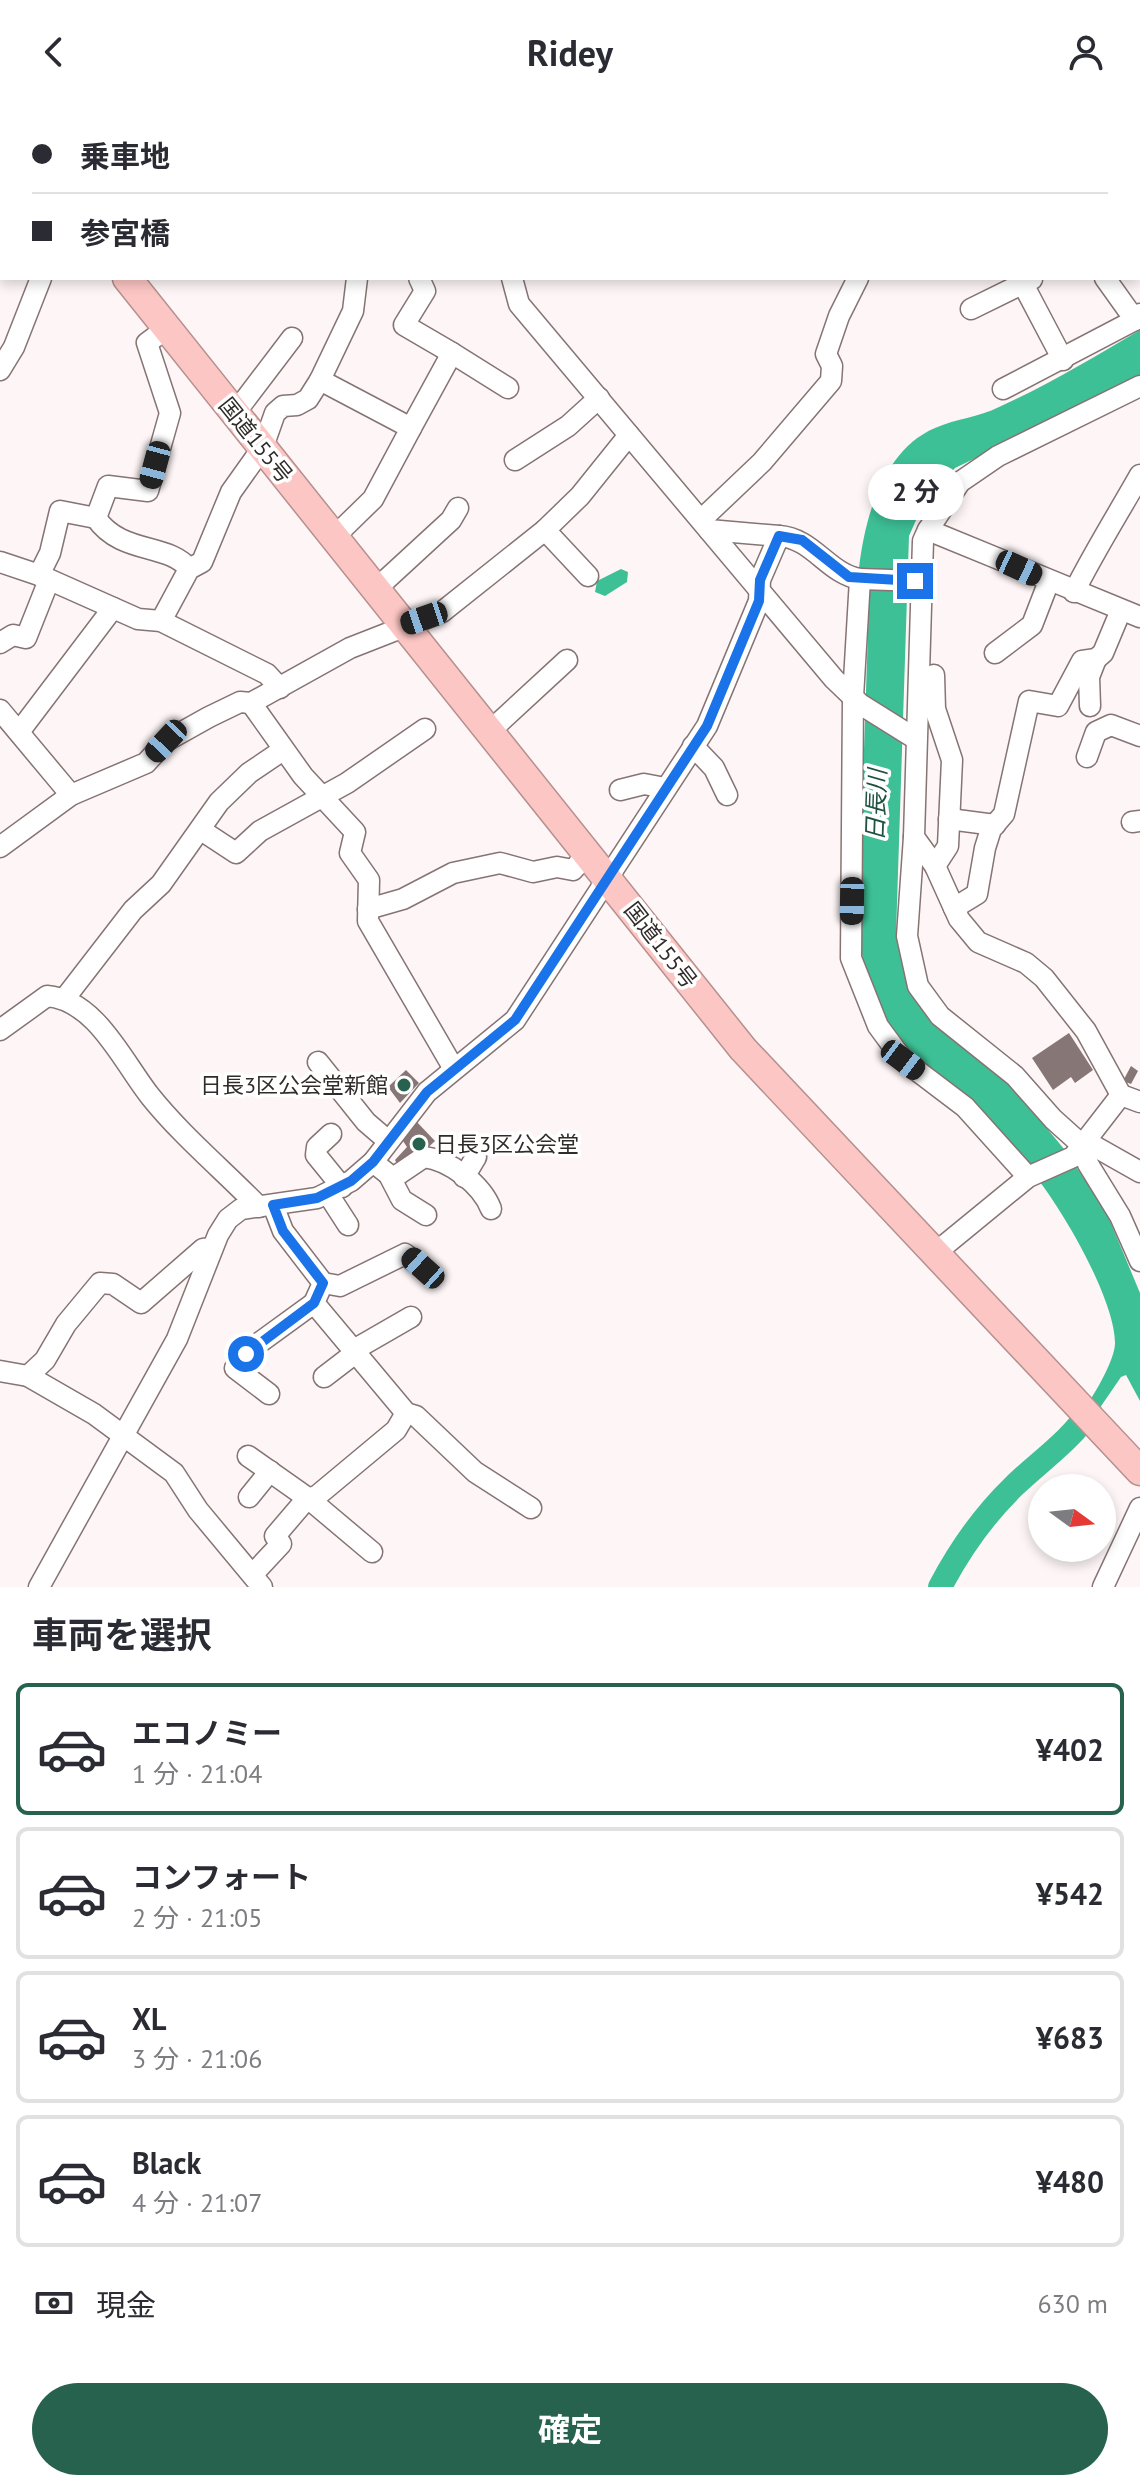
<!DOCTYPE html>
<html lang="ja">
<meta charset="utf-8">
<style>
body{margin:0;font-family:"PT Sans","Noto Sans JP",sans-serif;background:#f2f2f3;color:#2b2b33;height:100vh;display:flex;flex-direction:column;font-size:30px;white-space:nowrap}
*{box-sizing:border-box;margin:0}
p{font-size:26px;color:#7c7c81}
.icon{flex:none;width:44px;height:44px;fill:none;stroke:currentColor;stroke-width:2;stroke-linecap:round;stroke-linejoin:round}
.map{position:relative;height:1483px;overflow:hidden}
.details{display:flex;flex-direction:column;background:#fff;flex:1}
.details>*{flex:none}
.top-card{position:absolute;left:0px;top:0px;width:1140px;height:176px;box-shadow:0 4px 12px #0003;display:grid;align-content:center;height:176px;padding:0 32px;background:#fff}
.needle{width:52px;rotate:105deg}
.fabs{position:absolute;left:1028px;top:1370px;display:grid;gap:16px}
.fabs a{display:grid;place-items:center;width:88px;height:88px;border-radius:50%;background:#fff;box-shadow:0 4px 12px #0003;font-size:40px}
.end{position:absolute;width:36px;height:36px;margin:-18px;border:10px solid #1a73e8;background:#fff;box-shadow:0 0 0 4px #fff}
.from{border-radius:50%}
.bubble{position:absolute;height:56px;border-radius:28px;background:#fff;box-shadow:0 4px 12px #0003;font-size:26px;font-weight:700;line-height:56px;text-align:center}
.car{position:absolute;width:24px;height:48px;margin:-24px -12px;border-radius:10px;box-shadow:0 0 6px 2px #0007;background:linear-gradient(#222 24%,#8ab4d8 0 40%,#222 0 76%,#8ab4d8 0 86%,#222 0)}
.top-card b{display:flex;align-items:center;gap:28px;height:76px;font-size:30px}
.top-card b+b{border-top:2px solid #e1e1e2}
.top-card i{width:20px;height:20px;background:#2b2b33}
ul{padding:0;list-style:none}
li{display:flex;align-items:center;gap:24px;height:132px;margin:0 16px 12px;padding:0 16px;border:4px solid #e1e1e2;border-radius:12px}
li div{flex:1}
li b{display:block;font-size:30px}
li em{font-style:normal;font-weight:700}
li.active{border-color:#26624d}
li>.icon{width:72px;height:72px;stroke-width:1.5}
h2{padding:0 32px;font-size:36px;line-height:96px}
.pay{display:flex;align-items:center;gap:20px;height:88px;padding:0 32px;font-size:30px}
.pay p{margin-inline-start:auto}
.primary-button{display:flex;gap:16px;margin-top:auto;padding:16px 32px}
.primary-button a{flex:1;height:92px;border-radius:48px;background:#26624d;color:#fff;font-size:32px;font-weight:700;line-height:92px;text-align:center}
header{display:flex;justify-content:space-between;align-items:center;height:104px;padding:0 32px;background:#fff;font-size:36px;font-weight:700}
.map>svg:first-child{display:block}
.water{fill:#3ec096}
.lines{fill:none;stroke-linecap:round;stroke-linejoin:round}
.stream{stroke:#3ec096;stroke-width:4}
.river{stroke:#3ec096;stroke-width:24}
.building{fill:#877676}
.minor-casing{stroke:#857473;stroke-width:23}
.highway-casing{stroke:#b5908e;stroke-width:31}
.minor{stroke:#fff;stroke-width:20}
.highway{stroke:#fcc6c4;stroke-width:28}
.route{stroke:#1a73e8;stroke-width:10}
.poi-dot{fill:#26624d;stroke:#fff;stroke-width:3}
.labels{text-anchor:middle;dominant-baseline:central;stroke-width:7;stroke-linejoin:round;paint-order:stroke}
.street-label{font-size:22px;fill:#322b2b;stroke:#fff}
.poi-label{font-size:22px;fill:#322b2b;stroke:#fff;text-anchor:end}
.water-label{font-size:24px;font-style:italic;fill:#1e5240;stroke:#fff}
</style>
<header><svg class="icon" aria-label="back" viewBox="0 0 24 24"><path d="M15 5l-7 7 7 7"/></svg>Ridey<svg class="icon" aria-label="person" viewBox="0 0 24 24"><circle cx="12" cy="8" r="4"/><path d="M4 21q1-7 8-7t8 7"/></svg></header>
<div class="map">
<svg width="1140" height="1483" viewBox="0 0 1140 1483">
<rect width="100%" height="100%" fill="#fef6f6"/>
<g class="water">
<path d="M1140 226V275L955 364 925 396 909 432 896 830 907 883 947 931 1013 983 1064 1045 1105 1105 1140 1189V1297L1126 1271 1121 1273 1084 1327 1073 1336 1065 1328C1081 1314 1114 1262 1115 1240 1116 1195 1055 1090 1023 1058 983 1017 923 978 893 930 868 891 864 868 858 822L870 469 859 464C865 413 883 346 935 324 955 315 979 313 999 303 1048 281 1094 253 1140 226Z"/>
<path d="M621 465 628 468 627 478 605 492 595 488 597 477Z"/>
</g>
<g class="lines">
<path class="stream" d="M1093 2 1096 0"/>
<path class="river" d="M940 1483C960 1445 983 1412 1014 1382 1040 1357 1070 1337 1090 1307"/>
</g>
<g class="building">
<path d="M1069 929 1093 966 1075 979 1071 973 1053 986 1032 954Z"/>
<path d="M1131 962 1138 967 1131 980 1123 977Z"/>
<path d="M406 966 419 979 400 999 388 983Z"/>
<path d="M415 1016 435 1037 402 1068 395 1056 407 1043 399 1031Z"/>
</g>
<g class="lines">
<defs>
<g id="minor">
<path d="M477 0 478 2"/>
<path d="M1134 0 1136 2"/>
<path d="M119 2 120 0"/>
<path d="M446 2V0"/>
<path d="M649 2 651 0"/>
<path d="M756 2 763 0"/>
<path d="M1138 80 1140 77"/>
<path d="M419 174 425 187 404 221 452 249"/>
<path d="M512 174 519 200 834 575 860 600 916 635"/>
<path d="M1105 174 1135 216"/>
<path d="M1023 180 1063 256"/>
<path d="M971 205 1032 175"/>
<path d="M0 266 14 243 41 174"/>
<path d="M320 276 411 324 373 395 334 433"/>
<path d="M1003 285 1135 216 1140 210"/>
<path d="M235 309 292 234"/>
<path d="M411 324 452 249 508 284"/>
<path d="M515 356 568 322 599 294"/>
<path d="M96 414C121 451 170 439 189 465"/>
<path d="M701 416 762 358 831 277 832 262 826 250 839 212 858 174"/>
<path d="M545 426 588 472"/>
<path d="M928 426 960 378 998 352 1140 282"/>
<path d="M779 432C813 434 828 470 860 475L853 593 851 854 878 922 903 956 965 1003 1028 1073"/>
<path d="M0 458 39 471 138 515 161 517 267 570 280 584"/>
<path d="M39 471 50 449 60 407 96 414 108 382 148 387 170 309 147 239 167 224"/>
<path d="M860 475 921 477"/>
<path d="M376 485 451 416 458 404"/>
<path d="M1074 488C1094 448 1118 410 1140 371"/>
<path d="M1140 513 928 426 923 437 914 733 935 762 959 815 978 838 1026 859 1044 874 1086 927 1121 991 1140 998"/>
<path d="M161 517 189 465 202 458 231 388 263 343 275 309 283 302 297 301 308 295 320 276 353 207 357 174"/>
<path d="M0 539 13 531 26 534 49 476"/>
<path d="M995 549 1032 521 1049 477"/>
<path d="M934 571 935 605 952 656 948 742 935 762"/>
<path d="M251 599 303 672 355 728 350 749 369 776 368 817 454 965"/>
<path d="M1090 602 1089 573 1096 555"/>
<path d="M0 606 71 691"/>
<path d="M490 627 567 556"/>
<path d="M19 628 113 504"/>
<path d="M693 642 714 664 727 691"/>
<path d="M1087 653 1096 628 1111 621 1140 632"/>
<path d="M620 686 644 680 665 684"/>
<path d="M949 715 995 721"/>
<path d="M1132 718 1140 717"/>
<path d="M201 726 236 749 260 727 347 679 425 625"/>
<path d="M914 733 907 832 918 882 940 912 1015 972 1053 1015 1083 1042 1088 1060 1120 1112 1140 1157"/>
<path d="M0 743 71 691 146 659 166 637 209 613 240 598 251 599 350 544 442 508 545 426 580 392 629 331"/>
<path d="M954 804 977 790 985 744 991 725 1004 710 1029 597 1058 602 1082 557 1096 555 1103 549 1121 506"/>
<path d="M368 805 403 795 453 769 500 759 533 768 557 763 573 766 588 749"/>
<path d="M65 894 133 806 161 780 219 698 249 669 283 646"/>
<path d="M0 926 47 892C96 896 123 958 150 992 182 1032 223 1066 259 1103"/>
<path d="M318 958 366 1018 387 1036"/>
<path d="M331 1030 317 1043 316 1051 342 1083"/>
<path d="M1083 1042H1094L1140 1068"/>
<path d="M373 1058 393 1074 424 1053C450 1056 482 1081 491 1105"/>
<path d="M390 1073 402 1096 426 1111"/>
<path d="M464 1073 476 1053"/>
<path d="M328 1090 348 1121"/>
<path d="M273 1101 283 1127 323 1179 314 1199 406 1309 416 1312 475 1368 531 1404"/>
<path d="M934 1150 1028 1073 1073 1053 1121 991"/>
<path d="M323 1179 340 1182 405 1150 423 1164"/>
<path d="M352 1247 411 1213"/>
<path d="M0 1267 28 1272 94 1310 174 1369 198 1406 262 1483"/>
<path d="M28 1272 45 1256 66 1220 100 1179 113 1180 141 1199 203 1145 212 1144"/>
<path d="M324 1273 354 1250"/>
<path d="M269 1290 235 1264 259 1239 314 1199"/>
<path d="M248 1352 309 1395 372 1448"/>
<path d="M249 1393 270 1367"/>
<path d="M254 1469 281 1440 275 1432 304 1398 318 1391 396 1326 406 1309"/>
<path d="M39 1483 177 1235 218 1131 228 1115 241 1105 317 1094 351 1077 373 1058 427 988 515 916 707 622 759 497 760 476 779 432 709 426"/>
<path d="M1103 1483 1140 1404"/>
</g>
<g id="highway">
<path d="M41 0 52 2"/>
<path d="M669 2 676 0"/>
<path d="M720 2 726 0"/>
<path d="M0 3 2 6"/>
<path d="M127 174 743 945 1140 1367"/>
</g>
</defs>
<use href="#minor" class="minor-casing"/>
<use href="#highway" class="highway-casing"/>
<use href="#minor" class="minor"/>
<use href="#highway" class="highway"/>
</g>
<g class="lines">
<path class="route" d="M246 1250 314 1199 323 1179 283 1127 273 1101 317 1094 351 1077 373 1058 427 988 515 916 707 622 759 497 760 476 779 432 802 436 849 473 915 477"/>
</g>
<g class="poi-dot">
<circle cx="404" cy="981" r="8"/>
<circle cx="419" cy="1040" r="8"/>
</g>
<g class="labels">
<g class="street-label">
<text transform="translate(256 336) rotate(51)">国道155号</text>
<text transform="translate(661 841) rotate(52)">国道155号</text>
</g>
<g class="poi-label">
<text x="388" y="981">日長3区公会堂新館</text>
<text x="435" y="1040" text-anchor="start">日長3区公会堂</text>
</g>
<g class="water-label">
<text transform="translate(876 701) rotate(-88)">日長川</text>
</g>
</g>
</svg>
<div class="fabs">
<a><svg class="needle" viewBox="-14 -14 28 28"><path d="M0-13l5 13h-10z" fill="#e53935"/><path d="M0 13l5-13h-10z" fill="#7c7c81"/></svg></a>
</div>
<i class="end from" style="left:246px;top:1250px"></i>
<i class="end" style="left:915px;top:477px"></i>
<div class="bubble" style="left:868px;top:360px;width:96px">2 分</div>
<i class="car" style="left:155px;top:361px;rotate:195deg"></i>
<i class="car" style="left:1019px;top:464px;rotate:115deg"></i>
<i class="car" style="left:424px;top:514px;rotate:251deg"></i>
<i class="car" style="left:166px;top:637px;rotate:223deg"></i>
<i class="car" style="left:852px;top:797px;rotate:181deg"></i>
<i class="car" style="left:903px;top:956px;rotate:127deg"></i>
<i class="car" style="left:423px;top:1164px;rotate:312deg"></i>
<div class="top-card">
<b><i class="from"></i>乗車地</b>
<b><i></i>参宮橋</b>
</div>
</div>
<section class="details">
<h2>車両を選択</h2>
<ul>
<li class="active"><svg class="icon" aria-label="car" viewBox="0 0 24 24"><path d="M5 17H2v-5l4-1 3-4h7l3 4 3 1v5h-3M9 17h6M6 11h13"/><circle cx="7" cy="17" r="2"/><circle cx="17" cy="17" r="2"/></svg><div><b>エコノミー</b><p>1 分 · 21:04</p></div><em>¥402</em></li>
<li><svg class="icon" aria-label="car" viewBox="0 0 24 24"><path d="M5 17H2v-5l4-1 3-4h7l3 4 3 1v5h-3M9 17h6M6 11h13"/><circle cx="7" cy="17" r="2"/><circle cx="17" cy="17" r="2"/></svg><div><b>コンフォート</b><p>2 分 · 21:05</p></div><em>¥542</em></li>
<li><svg class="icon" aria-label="car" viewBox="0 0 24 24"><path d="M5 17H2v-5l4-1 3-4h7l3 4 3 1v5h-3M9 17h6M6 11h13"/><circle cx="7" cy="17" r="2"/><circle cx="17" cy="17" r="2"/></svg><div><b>XL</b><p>3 分 · 21:06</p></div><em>¥683</em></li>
<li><svg class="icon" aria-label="car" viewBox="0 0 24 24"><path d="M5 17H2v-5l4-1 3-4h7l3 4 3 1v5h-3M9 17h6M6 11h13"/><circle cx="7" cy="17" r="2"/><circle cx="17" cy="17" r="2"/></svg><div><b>Black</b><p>4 分 · 21:07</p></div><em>¥480</em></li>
</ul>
<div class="pay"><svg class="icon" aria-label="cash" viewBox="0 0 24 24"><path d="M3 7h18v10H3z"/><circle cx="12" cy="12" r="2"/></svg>現金<p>630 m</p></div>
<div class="primary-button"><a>確定</a></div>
</section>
